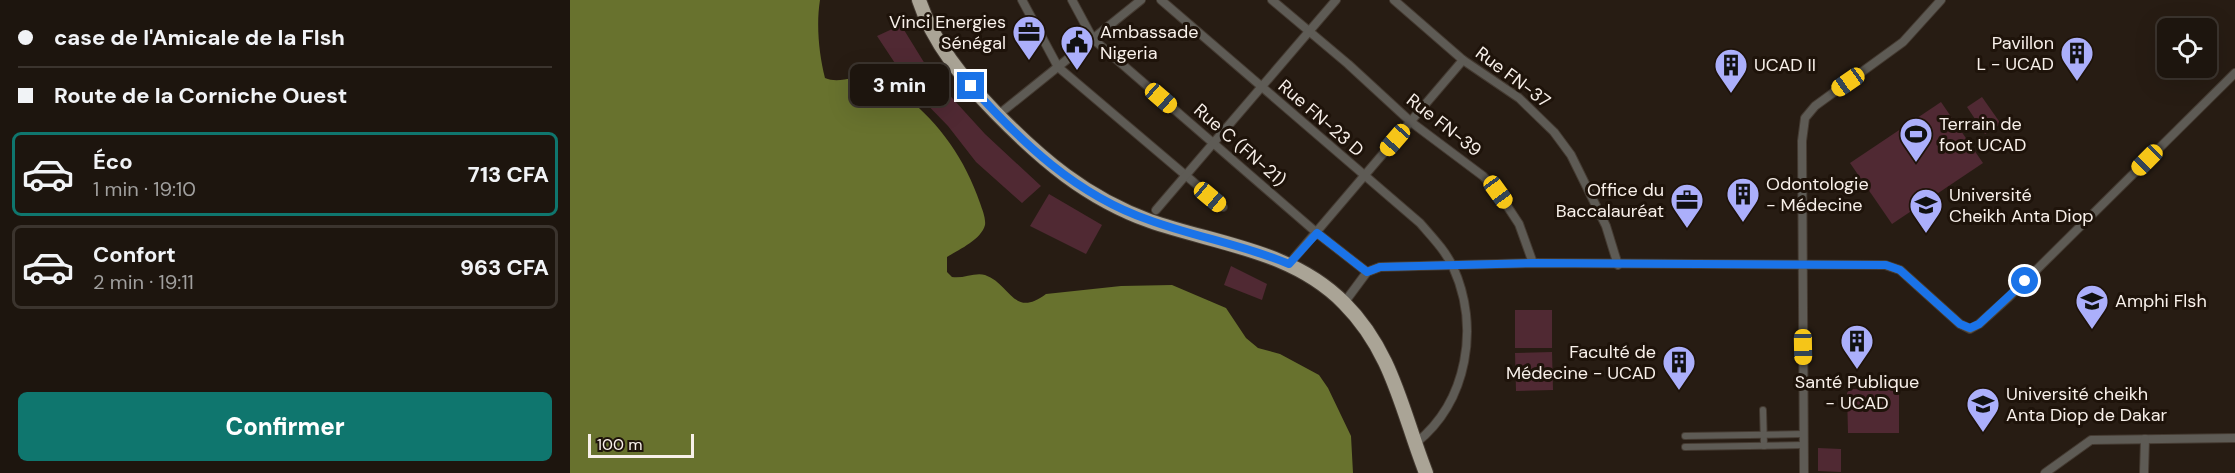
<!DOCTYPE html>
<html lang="fr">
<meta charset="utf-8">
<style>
body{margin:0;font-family:"DM Sans",sans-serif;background:#2a221c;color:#f1f3f6;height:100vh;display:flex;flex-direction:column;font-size:22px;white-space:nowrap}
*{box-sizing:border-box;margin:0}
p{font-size:20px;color:#a09f9e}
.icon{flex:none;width:33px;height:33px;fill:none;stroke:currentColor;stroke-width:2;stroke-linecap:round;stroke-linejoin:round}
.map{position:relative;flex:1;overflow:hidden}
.side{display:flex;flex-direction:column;background:#1d150e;width:570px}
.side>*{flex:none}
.hud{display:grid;align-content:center;height:132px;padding:0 18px;background:#1d150e}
.tools{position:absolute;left:1587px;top:18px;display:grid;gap:12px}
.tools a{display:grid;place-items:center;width:60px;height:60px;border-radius:9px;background:#1d150e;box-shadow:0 6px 24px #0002,0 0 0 2px #3b342e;font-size:30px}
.scale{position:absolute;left:18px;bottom:15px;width:106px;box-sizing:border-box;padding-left:6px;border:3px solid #f8f0ea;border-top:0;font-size:16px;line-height:21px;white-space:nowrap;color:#f8f0ea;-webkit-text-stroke:4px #1e130a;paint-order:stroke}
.end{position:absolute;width:27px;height:27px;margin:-14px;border:8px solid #1a73e8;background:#fff;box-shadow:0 0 0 3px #fff}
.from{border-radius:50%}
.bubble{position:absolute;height:42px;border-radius:9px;background:#1d150e;box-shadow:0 6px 24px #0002,0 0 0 2px #3b342e;font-size:20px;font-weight:800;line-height:42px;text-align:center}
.car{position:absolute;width:18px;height:36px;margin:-18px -9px;border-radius:8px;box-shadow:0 0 4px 2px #0007;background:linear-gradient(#f5c518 24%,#345 0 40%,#f5c518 0 76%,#345 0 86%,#f5c518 0)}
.hud b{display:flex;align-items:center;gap:21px;height:57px;font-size:22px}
.hud b+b{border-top:2px solid #3b342e}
.hud i{width:15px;height:15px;background:#f1f3f6}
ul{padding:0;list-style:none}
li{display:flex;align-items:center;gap:18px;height:84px;margin:0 12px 9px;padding:0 6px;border:3px solid #3b342e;border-radius:9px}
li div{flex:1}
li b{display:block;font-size:22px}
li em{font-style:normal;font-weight:800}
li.selected{border-color:#0f766e}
li>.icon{width:54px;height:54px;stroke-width:1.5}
.action{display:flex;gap:12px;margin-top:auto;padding:12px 18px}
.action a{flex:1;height:69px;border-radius:9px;background:#0f766e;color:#fff;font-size:24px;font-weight:800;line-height:69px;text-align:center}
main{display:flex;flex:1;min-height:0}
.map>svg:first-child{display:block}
.green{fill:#502933}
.water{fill:#68722e}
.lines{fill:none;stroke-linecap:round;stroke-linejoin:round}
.pedestrian-casing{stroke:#443a31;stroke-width:8}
.minor-casing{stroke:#443a31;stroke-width:10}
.trunk-casing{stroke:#443a31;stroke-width:16}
.pedestrian{stroke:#5e5b55;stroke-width:6}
.minor{stroke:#5e5b55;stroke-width:8}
.trunk{stroke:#aaa496;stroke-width:14}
.route{stroke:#1a73e8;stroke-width:8}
.labels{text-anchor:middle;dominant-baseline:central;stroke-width:6;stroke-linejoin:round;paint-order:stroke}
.poi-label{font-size:18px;fill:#f8f0ea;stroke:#1e130a;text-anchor:start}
.street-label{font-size:18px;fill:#f8f0ea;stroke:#1e130a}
</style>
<main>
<section class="side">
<div class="hud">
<b><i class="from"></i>case de l'Amicale de la Flsh</b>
<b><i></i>Route de la Corniche Ouest</b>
</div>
<ul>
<li class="selected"><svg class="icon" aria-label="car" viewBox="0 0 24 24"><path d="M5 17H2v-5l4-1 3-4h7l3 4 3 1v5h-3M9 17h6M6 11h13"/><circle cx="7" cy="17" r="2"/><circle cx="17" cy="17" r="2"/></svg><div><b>Éco</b><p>1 min · 19:10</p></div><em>713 CFA</em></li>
<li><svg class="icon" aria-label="car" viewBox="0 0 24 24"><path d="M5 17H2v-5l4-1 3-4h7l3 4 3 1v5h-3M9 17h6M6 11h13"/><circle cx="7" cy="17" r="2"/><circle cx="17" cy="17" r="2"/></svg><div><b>Confort</b><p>2 min · 19:11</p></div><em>963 CFA</em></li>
</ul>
<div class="action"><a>Confirmer</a></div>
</section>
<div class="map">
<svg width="1665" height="473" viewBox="0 0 1665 473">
<rect width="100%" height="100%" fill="#271c13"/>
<g class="green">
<path d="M331 25 363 77 415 134 471 186 452 203 406 162 378 126 342 89 307 36Z"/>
<path d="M1412 97 1431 124 1415 134 1397 107Z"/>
<path d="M1371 102 1413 163 1322 224 1280 163Z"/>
<path d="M479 194 532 225 516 254 460 226Z"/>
<path d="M661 266 697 284 692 300 654 285Z"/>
<rect x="945" y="310" width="37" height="38"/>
<path d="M982 352 983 390 946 391 945 353Z"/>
<path d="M1280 389 1325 390 1329 393V433H1278L1277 393Z"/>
<path d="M1248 448 1271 449V472L1248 471Z"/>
</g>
<path class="water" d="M0 0H250C246 25 249 54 255 78 273 86 295 69 313 79 321 83 328 90 335 96 370 124 395 159 410 203 412 209 416 218 415 225 411 240 388 250 377 257V272L382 277C393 279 405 272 415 275 441 284 443 319 476 294L551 286 602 285 656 308 676 338 688 348 710 354 749 375 758 388 781 436 783 473H0Z"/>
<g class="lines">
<defs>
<g id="pedestrian">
<path d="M1193 410 1194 446"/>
<path d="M1115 436 1234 434"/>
<path d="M1115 447 1234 445"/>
</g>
<g id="minor">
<path d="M452 0 488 67 653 207"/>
<path d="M502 0 523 39 747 233 797 272"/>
<path d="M591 0 850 223C862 237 875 250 883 267 910 326 898 401 846 443"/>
<path d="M702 0 778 64 841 122 913 176 928 192 949 224 963 263"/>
<path d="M824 0 893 60 949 98 984 132 1001 155 1036 226 1048 265"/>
<path d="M428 115 571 0"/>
<path d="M586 210 766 0"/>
<path d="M719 264 893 60"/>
<path d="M797 272 810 267 963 263 1315 265 1330 270 1390 324 1400 329 1409 324 1439 297 1665 73"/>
<path d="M774 303 797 272"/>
<path d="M1234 473 1232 141 1235 118 1245 106 1333 42 1371 0"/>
<path d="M1475 473 1521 440 1665 438"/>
<path d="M1574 473 1575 439"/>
</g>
<path id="trunk" d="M349 0C363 43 394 80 425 112 471 159 516 198 580 221 646 244 722 250 774 303 823 352 832 412 856 473"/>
</defs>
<use href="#pedestrian" class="pedestrian-casing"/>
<use href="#minor" class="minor-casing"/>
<use href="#trunk" class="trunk-casing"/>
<use href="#pedestrian" class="pedestrian"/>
<use href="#minor" class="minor"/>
<use href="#trunk" class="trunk"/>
</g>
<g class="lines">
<path class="route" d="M401 86C451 142 506 195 579 220 625 237 674 245 719 264L747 233 797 272 810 267 963 263 1316 265 1330 270 1390 324 1400 328 1409 324 1455 281"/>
</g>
<defs>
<symbol id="office-pin" viewBox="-11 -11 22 30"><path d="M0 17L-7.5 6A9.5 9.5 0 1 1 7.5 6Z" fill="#abaffb" stroke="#1e130a"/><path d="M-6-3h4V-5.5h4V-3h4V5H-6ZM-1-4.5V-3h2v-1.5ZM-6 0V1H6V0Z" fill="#111"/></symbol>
<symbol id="civic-pin" viewBox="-11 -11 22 30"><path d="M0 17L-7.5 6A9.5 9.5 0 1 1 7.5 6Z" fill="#abaffb" stroke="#1e130a"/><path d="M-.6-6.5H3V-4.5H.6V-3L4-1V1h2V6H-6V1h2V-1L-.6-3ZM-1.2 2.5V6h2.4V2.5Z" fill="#111"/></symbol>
<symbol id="building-pin" viewBox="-11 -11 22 30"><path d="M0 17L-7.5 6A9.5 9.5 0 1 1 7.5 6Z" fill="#abaffb" stroke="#1e130a"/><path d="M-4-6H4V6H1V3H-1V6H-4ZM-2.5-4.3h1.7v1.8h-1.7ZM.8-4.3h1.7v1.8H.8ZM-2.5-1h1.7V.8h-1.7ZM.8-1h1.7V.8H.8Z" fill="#111"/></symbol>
<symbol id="stadium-pin" viewBox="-11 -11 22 30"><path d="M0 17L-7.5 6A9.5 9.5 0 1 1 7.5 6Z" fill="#abaffb" stroke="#1e130a"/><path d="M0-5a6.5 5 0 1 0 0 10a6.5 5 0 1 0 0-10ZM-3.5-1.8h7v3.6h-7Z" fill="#111"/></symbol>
<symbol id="university-pin" viewBox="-11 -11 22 30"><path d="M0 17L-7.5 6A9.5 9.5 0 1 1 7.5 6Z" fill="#abaffb" stroke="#1e130a"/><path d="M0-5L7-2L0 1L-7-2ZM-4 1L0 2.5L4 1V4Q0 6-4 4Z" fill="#111"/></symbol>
</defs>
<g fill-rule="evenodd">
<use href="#office-pin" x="440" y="13" width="38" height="52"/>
<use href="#civic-pin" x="488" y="23" width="38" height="52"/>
<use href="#building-pin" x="1488" y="34" width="38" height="52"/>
<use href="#building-pin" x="1142" y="46" width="38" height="52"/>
<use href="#stadium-pin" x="1327" y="115" width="38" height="52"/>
<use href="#building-pin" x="1154" y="175" width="38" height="52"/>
<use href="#office-pin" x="1098" y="181" width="38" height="52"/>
<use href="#university-pin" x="1337" y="186" width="38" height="52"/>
<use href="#university-pin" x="1503" y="282" width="38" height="52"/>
<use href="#building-pin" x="1268" y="322" width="38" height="52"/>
<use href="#building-pin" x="1090" y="343" width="38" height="52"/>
<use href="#university-pin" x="1394" y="385" width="38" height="52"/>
</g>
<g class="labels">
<g class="poi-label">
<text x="436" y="22" text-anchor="end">Vinci Energies<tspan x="436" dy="21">Sénégal</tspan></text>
<text x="530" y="32">Ambassade<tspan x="530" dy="21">Nigeria</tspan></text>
<text x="1484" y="43" text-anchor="end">Pavillon<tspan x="1484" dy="21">L - UCAD</tspan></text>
<text x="1184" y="65">UCAD II</text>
<text x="1369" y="124">Terrain de<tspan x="1369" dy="21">foot UCAD</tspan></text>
<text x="1196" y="184">Odontologie<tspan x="1196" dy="21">- Médecine</tspan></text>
<text x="1094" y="190" text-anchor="end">Office du<tspan x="1094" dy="21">Baccalauréat</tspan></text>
<text x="1379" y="195">Université<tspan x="1379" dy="21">Cheikh Anta Diop</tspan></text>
<text x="1545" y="301">Amphi Flsh</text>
<text x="1086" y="352" text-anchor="end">Faculté de<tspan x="1086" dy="21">Médecine - UCAD</tspan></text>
<text x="1287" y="382" text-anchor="middle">Santé Publique<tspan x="1287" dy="21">- UCAD</tspan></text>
<text x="1436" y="394">Université cheikh<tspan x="1436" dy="21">Anta Diop de Dakar</tspan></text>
</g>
<g class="street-label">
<text transform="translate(943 77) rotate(37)">Rue FN-37</text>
<text transform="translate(751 118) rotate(41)">Rue FN-23 D</text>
<text transform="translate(874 125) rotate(38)">Rue FN-39</text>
<text transform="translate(670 145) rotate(41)">Rue C (FN-21)</text>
</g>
</g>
</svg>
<div class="tools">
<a><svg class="icon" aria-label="locate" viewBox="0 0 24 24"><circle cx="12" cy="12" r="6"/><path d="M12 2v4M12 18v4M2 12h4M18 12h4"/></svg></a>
</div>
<div class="scale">100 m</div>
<i class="end from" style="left:1455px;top:281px"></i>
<i class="end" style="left:401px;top:86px"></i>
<div class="bubble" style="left:280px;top:64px;width:99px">3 min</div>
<i class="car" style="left:1278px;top:82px;rotate:235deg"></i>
<i class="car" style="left:591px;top:98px;rotate:131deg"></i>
<i class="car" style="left:825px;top:140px;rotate:221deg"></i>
<i class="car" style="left:1577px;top:160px;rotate:225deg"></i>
<i class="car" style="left:928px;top:192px;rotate:144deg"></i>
<i class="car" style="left:640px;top:197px;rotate:130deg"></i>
<i class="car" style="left:1233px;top:347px;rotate:179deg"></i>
</div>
</main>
